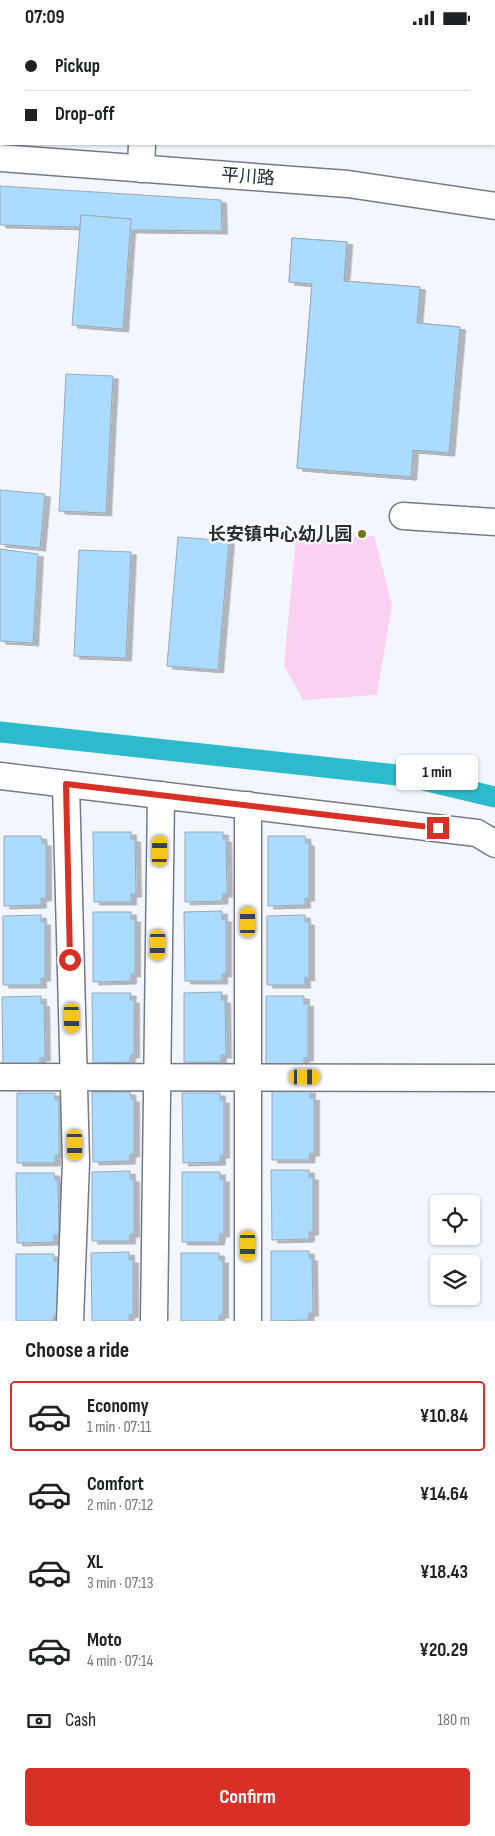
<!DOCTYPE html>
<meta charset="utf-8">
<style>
body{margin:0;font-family:"Sofia Sans Condensed","Noto Sans SC",sans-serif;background:#f2f2f2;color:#202124;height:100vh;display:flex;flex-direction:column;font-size:19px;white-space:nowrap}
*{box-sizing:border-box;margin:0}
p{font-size:16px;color:#757577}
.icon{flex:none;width:28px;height:28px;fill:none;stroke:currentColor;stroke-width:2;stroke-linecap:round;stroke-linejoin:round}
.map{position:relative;height:1286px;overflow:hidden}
.drawer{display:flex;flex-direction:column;background:#fff;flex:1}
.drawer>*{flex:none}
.top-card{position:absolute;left:0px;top:0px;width:495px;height:110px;box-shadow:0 1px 4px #0004;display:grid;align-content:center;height:110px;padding:0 25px;background:#fff}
.fabs{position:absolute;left:430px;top:1160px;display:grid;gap:10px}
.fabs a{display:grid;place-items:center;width:50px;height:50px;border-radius:5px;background:#fff;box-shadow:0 1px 4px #0004;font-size:25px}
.end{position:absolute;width:22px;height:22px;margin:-11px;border:6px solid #d93025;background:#fff;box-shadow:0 0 0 2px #fff}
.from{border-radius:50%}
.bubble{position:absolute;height:35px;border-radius:5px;background:#fff;box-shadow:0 1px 4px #0004;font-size:16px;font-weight:700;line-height:35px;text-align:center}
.car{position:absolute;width:15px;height:30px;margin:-15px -8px;border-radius:6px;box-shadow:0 0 4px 1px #0007;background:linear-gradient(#f5c518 24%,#345 0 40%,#f5c518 0 76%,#345 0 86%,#f5c518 0)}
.top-card b{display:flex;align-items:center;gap:18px;height:48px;font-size:19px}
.top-card b+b{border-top:1px solid #e0e0e0}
.top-card i{width:12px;height:12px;background:#202124}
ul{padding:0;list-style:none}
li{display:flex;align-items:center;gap:15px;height:70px;margin:0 10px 8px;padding:0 15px;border:2px solid transparent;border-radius:5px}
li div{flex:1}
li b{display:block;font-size:19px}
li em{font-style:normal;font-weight:700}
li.on{border-color:#d93025}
li>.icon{width:45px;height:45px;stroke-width:1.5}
h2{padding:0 25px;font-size:22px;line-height:60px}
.pay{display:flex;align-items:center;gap:12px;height:55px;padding:0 25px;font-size:19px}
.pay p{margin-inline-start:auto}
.action{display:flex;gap:10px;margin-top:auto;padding:10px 25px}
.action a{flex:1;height:58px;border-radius:5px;background:#d93025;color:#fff;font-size:20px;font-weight:700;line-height:58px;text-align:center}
.status{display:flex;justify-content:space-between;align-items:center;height:35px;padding:0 25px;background:#fff;direction:ltr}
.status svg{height:14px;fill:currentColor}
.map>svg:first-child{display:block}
.green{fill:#fad1f1}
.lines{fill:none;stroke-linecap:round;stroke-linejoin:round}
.canal{stroke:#2cbacc;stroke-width:21}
.building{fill:#abdbfe;stroke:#97aab8;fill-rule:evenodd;filter:url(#shadow)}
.minor-casing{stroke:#747a8c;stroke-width:29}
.minor{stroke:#fff;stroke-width:26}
.route{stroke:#d93025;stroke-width:6}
.poi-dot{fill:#70751e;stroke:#fff;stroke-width:2}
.labels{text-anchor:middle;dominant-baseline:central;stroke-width:4.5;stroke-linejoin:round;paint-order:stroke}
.street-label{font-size:18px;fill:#2a2d34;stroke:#fff}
.poi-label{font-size:18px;font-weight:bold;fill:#2a2d34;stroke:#fff;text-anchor:end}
</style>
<div class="status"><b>07:09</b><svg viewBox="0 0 49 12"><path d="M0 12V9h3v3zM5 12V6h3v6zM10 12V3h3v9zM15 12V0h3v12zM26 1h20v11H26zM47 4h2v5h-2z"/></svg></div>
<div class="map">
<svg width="495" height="1286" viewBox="0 0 495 1286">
<defs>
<filter id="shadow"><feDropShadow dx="5.5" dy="3" stdDeviation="0" flood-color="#0004"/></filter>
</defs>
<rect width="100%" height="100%" fill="#f3f6ff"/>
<path class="green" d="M374 501 392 570 377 660 303 665 284 630 296 503Z"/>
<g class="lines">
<path class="canal" d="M0 697 406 741 495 762"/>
</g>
<g class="building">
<path d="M0 0H26L1 1V44Z"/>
<rect x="181" y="0" width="40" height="1"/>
<path d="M0 151 221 165 222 196 130 195 131 184 81 180 80 192 0 190Z"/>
<path d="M81 180 131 184 123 294 72 290Z"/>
<path d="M292 203 347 207 344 246 420 252 417 288 460 292 449 418 413 415 411 442 297 433 312 249 289 247ZM340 303 417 308 410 401 333 396Z"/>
<path d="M292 203 347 207 344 246 420 252 417 288 460 292 449 418 413 415 411 442 297 433 312 249 289 247Z"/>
<path d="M66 339 113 341 106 478 59 476Z"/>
<path d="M0 455 45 459 40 513 0 509Z"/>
<path d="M178 502 229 506 218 635 167 631Z"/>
<path d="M0 514 38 519 33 608 0 606Z"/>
<path d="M79 515 131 517 126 623 74 621Z"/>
<path d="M93 797H131V804H135L136 859H131V867H94Z"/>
<path d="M185 797H223V804H226L227 859H223L222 866 185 867Z"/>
<path d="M4 801H41L42 808H46V863H41V870L4 871Z"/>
<path d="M268 801H305L306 808H309V863H305V870L268 871Z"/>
<path d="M222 876V884H226V939H222V946H185L184 877Z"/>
<path d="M93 877H131V884H135V939H131V946L93 947Z"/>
<path d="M41 880V887H45V943H41V950H3V881Z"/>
<path d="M305 880V887H309V943L305 942V950H267V881Z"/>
<path d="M222 957 221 965H225L226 1020H221V1027H184V958Z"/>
<path d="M92 958H131L130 965H134V1020H130V1027L93 1028Z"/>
<path d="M41 961V969L44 968 45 1023H40V1031H3L2 962Z"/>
<path d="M266 961H304V969L308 968V1023H304V1031H266Z"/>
<path d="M310 1055V1063L314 1062V1118H310L309 1125H272V1056Z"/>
<path d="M92 1057H130L131 1064H134V1119H130V1126L93 1127Z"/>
<path d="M17 1058H55V1065H59V1120H55V1128H17Z"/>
<path d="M182 1058H220V1065H224V1120H220V1127L183 1128Z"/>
<path d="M271 1135H309V1142H313V1197H309V1204L272 1205Z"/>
<path d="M130 1136V1144H134V1199H130V1206H92V1137Z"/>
<path d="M182 1137H220V1144H224V1199H220L219 1207H182Z"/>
<path d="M16 1138H54L55 1145H58L59 1200H54V1207L17 1208Z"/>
<path d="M271 1216H309V1223H312L313 1278H309L308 1285 271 1286Z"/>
<path d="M129 1217V1225H133V1279L129 1280V1286H92L91 1218Z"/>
<path d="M181 1218H219V1225H223V1280H219V1286H181Z"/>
<path d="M16 1219H54V1226H58V1281H54L53 1286H16Z"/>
</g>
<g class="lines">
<defs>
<g id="minor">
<path d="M147 0V1"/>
<path d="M0 58H1"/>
<path d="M0 123 348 149 495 171"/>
<path d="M141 134 142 109"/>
<path d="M403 481 495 487"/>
<path d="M0 741 477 798 495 809"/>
<path d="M66 749 76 1127 70 1286"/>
<path d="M0 1042 495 1043"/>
<path d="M154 1286 161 760"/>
<path d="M248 1286V770"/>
</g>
</defs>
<use href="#minor" class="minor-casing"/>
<use href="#minor" class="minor"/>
</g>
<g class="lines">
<path class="route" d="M70 925 66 749 438 793"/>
</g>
<circle class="poi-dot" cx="362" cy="499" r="5"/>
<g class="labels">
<g class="street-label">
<text transform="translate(248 142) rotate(4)">平川路</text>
</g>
<g class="poi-label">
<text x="352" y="499">长安镇中心幼儿园</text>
</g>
</g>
</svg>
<div class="fabs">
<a><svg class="icon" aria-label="locate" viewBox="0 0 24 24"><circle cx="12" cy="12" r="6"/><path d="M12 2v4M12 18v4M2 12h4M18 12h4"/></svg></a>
<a><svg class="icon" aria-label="layers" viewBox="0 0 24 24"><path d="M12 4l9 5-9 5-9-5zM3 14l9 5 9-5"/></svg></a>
</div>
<i class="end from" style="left:70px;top:925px"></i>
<i class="end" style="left:438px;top:793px"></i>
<div class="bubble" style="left:396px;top:720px;width:82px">1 min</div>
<i class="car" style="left:160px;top:816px;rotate:1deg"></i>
<i class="car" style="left:248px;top:887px;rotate:0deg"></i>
<i class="car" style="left:158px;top:910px;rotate:181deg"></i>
<i class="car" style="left:72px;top:983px;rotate:179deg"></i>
<i class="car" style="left:305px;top:1042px;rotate:90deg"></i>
<i class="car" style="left:75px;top:1110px;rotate:179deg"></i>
<i class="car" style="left:248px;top:1211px;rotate:180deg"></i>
<div class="top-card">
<b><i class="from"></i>Pickup</b>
<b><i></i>Drop-off</b>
</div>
</div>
<section class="drawer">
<h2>Choose a ride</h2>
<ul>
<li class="on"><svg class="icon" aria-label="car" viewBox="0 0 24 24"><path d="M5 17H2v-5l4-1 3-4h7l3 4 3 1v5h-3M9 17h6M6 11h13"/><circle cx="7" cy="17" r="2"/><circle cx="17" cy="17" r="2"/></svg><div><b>Economy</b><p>1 min · 07:11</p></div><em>¥10.84</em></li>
<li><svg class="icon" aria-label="car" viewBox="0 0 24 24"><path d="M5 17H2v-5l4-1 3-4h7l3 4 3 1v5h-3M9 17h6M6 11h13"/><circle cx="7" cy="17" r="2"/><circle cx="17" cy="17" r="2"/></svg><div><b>Comfort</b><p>2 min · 07:12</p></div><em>¥14.64</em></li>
<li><svg class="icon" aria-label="car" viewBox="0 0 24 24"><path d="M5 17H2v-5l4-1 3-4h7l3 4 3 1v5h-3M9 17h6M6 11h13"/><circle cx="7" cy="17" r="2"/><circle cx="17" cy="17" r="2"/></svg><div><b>XL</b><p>3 min · 07:13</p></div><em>¥18.43</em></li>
<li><svg class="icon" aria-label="car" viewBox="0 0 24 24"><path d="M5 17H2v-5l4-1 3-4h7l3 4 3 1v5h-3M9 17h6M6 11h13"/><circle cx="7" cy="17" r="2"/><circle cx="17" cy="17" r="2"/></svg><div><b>Moto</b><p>4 min · 07:14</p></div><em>¥20.29</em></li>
</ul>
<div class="pay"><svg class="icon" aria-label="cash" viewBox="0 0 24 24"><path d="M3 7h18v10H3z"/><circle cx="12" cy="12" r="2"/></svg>Cash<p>180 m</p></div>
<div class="action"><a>Confirm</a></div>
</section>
